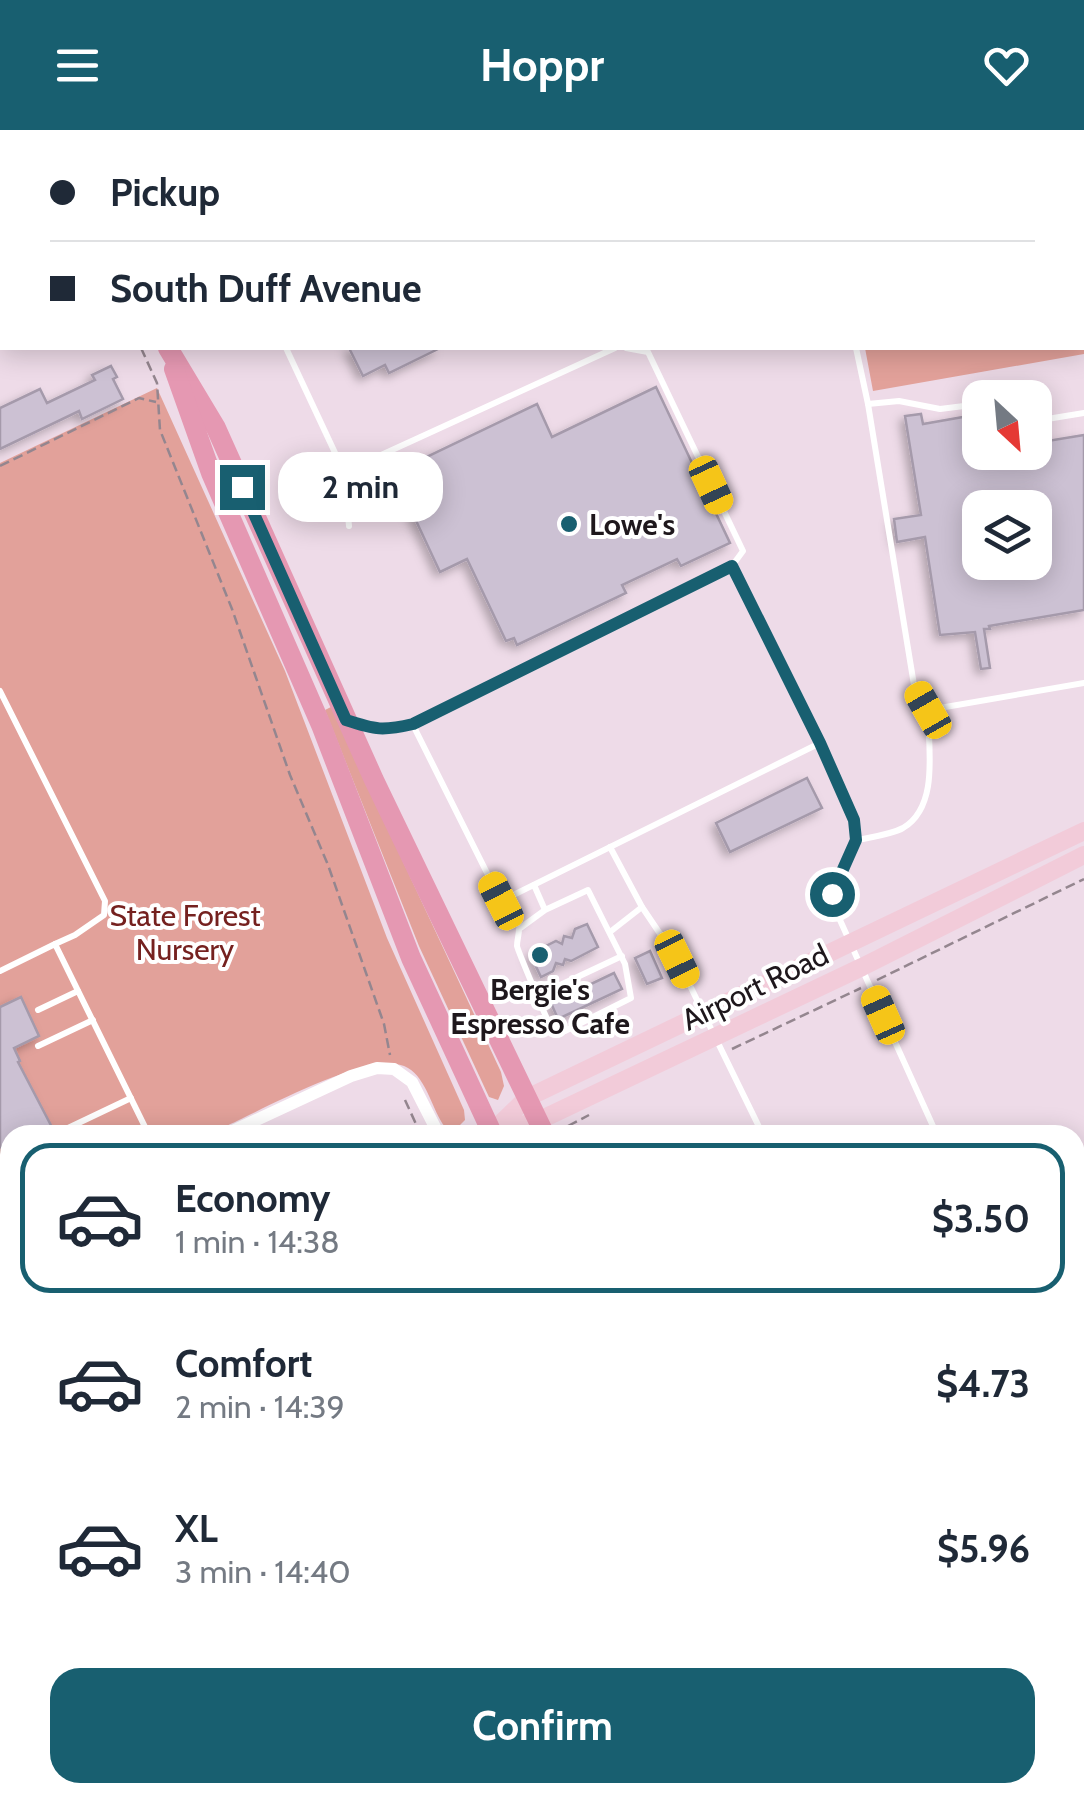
<!DOCTYPE html>
<meta charset="utf-8">
<style>
body{margin:0;font-family:Cabin,sans-serif;background:#f2f2f3;color:#1f2937;height:100vh;display:flex;flex-direction:column;font-size:38px;white-space:nowrap}
*{box-sizing:border-box;margin:0}
p{font-size:32px;color:#747a83}
.icon{flex:none;width:55px;height:55px;fill:none;stroke:currentColor;stroke-width:2;stroke-linecap:round;stroke-linejoin:round}
.map{position:relative;flex:1;overflow:hidden}
.side{position:absolute;left:0px;top:995px;width:1085px;height:678px;display:flex;flex-direction:column;background:#fff;border-radius:30px 30px 0 0;box-shadow:0 5px 25px #0003}
.side>*{flex:none}
.hud{position:absolute;left:0px;top:0px;width:1085px;height:220px;box-shadow:0 5px 25px #0003;display:grid;align-content:center;height:220px;padding:0 50px;background:#fff}
.needle{width:65px;rotate:154deg}
.buttons{position:absolute;left:962px;top:250px;display:grid;gap:20px}
.buttons a{display:grid;place-items:center;width:90px;height:90px;border-radius:20px;background:#fff;box-shadow:0 5px 25px #0003;font-size:50px}
.end{position:absolute;width:45px;height:45px;margin:-22px;border:12px solid #185f70;background:#fff;box-shadow:0 0 0 5px #fff}
.from{border-radius:50%}
.bubble{position:absolute;height:70px;border-radius:30px;background:#fff;box-shadow:0 5px 25px #0003;font-size:32px;font-weight:700;line-height:70px;text-align:center}
.car{position:absolute;width:30px;height:60px;margin:-30px -15px;border-radius:12px;box-shadow:0 0 8px 2px #0007;background:linear-gradient(#f5c518 24%,#345 0 40%,#f5c518 0 76%,#345 0 86%,#f5c518 0)}
.hud b{display:flex;align-items:center;gap:35px;height:95px;font-size:38px}
.hud b+b{border-top:2px solid #e0e1e3}
.hud i{width:25px;height:25px;background:#1f2937}
ul{padding:18px 0 0;list-style:none}
li{display:flex;align-items:center;gap:30px;height:150px;margin:0 20px 15px;padding:0 30px;border:5px solid transparent;border-radius:30px}
li div{flex:1}
li b{display:block;font-size:38px}
li em{font-style:normal;font-weight:700}
li.on{border-color:#185f70}
li>.icon{width:90px;height:90px;stroke-width:1.5}
.primary-button{display:flex;gap:20px;margin-top:auto;padding:20px 50px}
.primary-button a{flex:1;height:115px;border-radius:30px;background:#185f70;color:#fff;font-size:40px;font-weight:700;line-height:115px;text-align:center}
header{display:flex;justify-content:space-between;align-items:center;height:130px;padding:0 50px;background:#185f70;color:#fff;font-size:45px;font-weight:700}
.map>svg:first-child{display:block}
.green{fill:#e2a19a}
.building{fill:#ccc1d3;stroke:#a59aab;stroke-width:2.5;fill-rule:evenodd;filter:url(#shadow)}
.lines{fill:none;stroke-linecap:round;stroke-linejoin:round}
.path{stroke:#94868f;stroke-width:2.5;stroke-dasharray:10 5;stroke-linecap:butt}
.lane{stroke:#fff;stroke-width:6}
.street{stroke:#fff;stroke-width:12}
.secondary{stroke:#f2cbd9;stroke-width:18}
.primary{stroke:#e598b2;stroke-width:20}
.highway{stroke:#d4537f;stroke-width:22}
.route{stroke:#185f70;stroke-width:12}
.poi-dot{fill:#185f70;stroke:#fff;stroke-width:4}
.labels{text-anchor:middle;dominant-baseline:central;stroke-width:8;stroke-linejoin:round;paint-order:stroke}
.poi-label{font-size:30px;font-weight:bold;fill:#1e171c;stroke:#fff;text-anchor:start}
.park-label{font-size:30px;fill:#75211f;stroke:#fff}
.street-label{font-size:30px;fill:#1e171c;stroke:#fff}
</style>
<header><svg class="icon" aria-label="menu" viewBox="0 0 24 24"><path d="M4 6h16M4 12h16M4 18h16"/></svg>Hoppr<svg class="icon" aria-label="heart" viewBox="0 0 24 24"><path d="M12 20l-8-8c-3-5 5-10 8-4 3-6 11-1 8 4z"/></svg></header>
<div class="map">
<svg width="1084" height="1672" viewBox="0 0 1084 1672">
<defs>
<filter id="shadow"><feDropShadow dx="-4.5" dy="4.5" stdDeviation="5" flood-color="#0004"/></filter>
</defs>
<rect width="100%" height="100%" fill="#eedbe8"/>
<g class="green">
<path d="M750 0H1084V224L873 261 865 218H1082V2Z"/>
<path d="M157 258 285 541 387 808 464 980 465 990 456 999 445 997C432 980 427 949 408 938 373 917 261 981 224 997L227 1005H10V1344L0 1348V333Z"/>
<path d="M331 577 501 942 504 956 498 970 489 967 419 816 325 580Z"/>
<path d="M1075 1405 1084 1411V1567L1075 1583Z"/>
<path d="M52 1663H167L172 1672H32Z"/>
<path d="M500 1663H685L677 1672H480Z"/>
</g>
<g class="building">
<path d="M349 218H437L438 219 389 243 385 235 363 246Z"/>
<path d="M111 236 117 247 113 249 123 269 82 289 79 281 0 319V278L40 259 47 273 95 250 92 245Z"/>
<path d="M656 257 730 413 681 436 677 429 622 455 626 463 517 515 514 508 506 511 467 429 440 442 412 382 437 370 418 331 537 274 552 307Z"/>
<path d="M921 284 923 294 980 284V322H1035V313L1084 305V480L989 496 990 499H984L990 538 981 539 975 502 940 505 925 407 897 412 894 389 921 385 905 286ZM980 378H1035V432H980Z"/>
<path d="M807 648 822 678 730 722 716 693Z"/>
<path d="M587 794 598 817 571 831 565 829 563 835 556 833 553 841 541 847 530 824 556 811 562 814 564 806 572 808 575 799Z"/>
<path d="M650 821 662 848 647 854 635 828Z"/>
<path d="M614 843 622 859 558 889 551 873Z"/>
<path d="M21 867 39 906 14 918 20 931 18 932 56 1005H10V1026L6 1017 2 1019 0 1015V877Z"/>
<path d="M0 1531 10 1552V1594L5 1596 3 1593 0 1594Z"/>
</g>
<g class="lines">
<g class="path">
<path d="M37 0 39 2"/>
<path d="M141 218 157 253 160 300 232 479 290 645 328 735 384 894 390 925"/>
<path d="M0 336 139 268 156 272"/>
<path d="M877 850 1084 749"/>
<path d="M732 919 861 858"/>
<path d="M405 970 421 1005"/>
<path d="M568 996 589 985"/>
<path d="M0 1662 10 1657"/>
<path d="M787 1662 792 1672"/>
</g>
<g class="lane">
<path d="M93 2 98 0"/>
<path d="M608 2 613 0"/>
<path d="M286 218 344 342 349 396"/>
<path d="M626 218 648 222 743 421 732 436"/>
<path d="M856 218 868 274"/>
<path d="M1035 291 1084 283"/>
<path d="M344 342 615 218"/>
<path d="M0 561 105 771 104 785 75 805 55 814"/>
<path d="M928 580 914 555 868 274 899 271 940 279 980 274"/>
<path d="M353 592C380 601 386 600 413 595L732 436 848 673 857 710 832 764 835 779 937 1005"/>
<path d="M413 595 501 771 820 613"/>
<path d="M857 710C871 707 890 705 903 698 940 676 928 616 928 580L1084 553"/>
<path d="M610 717 642 777 677 829 763 1005"/>
<path d="M534 755 545 780 519 799C519 805 517 810 517 816 518 821 548 893 552 899L565 901 631 868 625 834 588 760 545 780"/>
<path d="M610 802 642 777"/>
<path d="M0 841 55 814 149 1005"/>
<path d="M539 865 622 826"/>
<path d="M38 880 78 861"/>
<path d="M38 916 93 890"/>
<path d="M68 998 131 968"/>
<path d="M0 1106 10 1102"/>
<path d="M1075 1185 1084 1181"/>
<path d="M0 1259 10 1279"/>
<path d="M0 1310 10 1305"/>
<path d="M0 1447 10 1468"/>
<path d="M305 1662 310 1672"/>
</g>
<g class="street">
<path d="M224 1005 351 946 377 938 394 939 412 952 439 1005"/>
<path d="M13 1672 32 1662"/>
</g>
<g class="secondary">
<path d="M492 1002 527 968 1084 701"/>
<path d="M492 1002 538 991 862 837 1084 725"/>
</g>
<g class="primary">
<path d="M60 0 62 2"/>
<path d="M168 218 216 298 374 650 545 1005"/>
<path d="M174 239 211 343 321 595 411 828 493 1005"/>
<path d="M815 1662 820 1672"/>
<path d="M867 1662 872 1672"/>
</g>
<g class="highway">
<path d="M1075 1317H1084"/>
<path d="M1075 1395 1084 1402"/>
<path d="M1075 1600 1084 1588"/>
<path d="M1075 1634 1084 1629"/>
<path d="M689 1672 694 1662"/>
<path d="M1013 1672 1029 1662"/>
</g>
</g>
<g class="lines">
<path class="route" d="M242 357 346 590C376 600 383 601 413 594L732 436 820 613 854 690 856 710 832 764"/>
</g>
<g class="poi-dot">
<circle cx="569" cy="394" r="10"/>
<circle cx="540" cy="825" r="10"/>
</g>
<g class="labels">
<g class="poi-label">
<text x="589" y="394">Lowe's</text>
<text x="540" y="859" text-anchor="middle">Bergie's<tspan x="540" dy="34">Espresso Cafe</tspan></text>
</g>
<g class="park-label">
<text x="185" y="785">State Forest<tspan x="185" dy="34">Nursery</tspan></text>
</g>
<g class="street-label">
<text transform="translate(755 857) rotate(-26)">Airport Road</text>
</g>
</g>
</svg>
<div class="buttons">
<a><svg class="needle" viewBox="-14 -14 28 28"><path d="M0-13l5 13h-10z" fill="#e53935"/><path d="M0 13l5-13h-10z" fill="#747a83"/></svg></a>
<a><svg class="icon" aria-label="layers" viewBox="0 0 24 24"><path d="M12 4l9 5-9 5-9-5zM3 14l9 5 9-5"/></svg></a>
</div>
<i class="end from" style="left:832px;top:764px"></i>
<i class="end" style="left:242px;top:357px"></i>
<div class="bubble" style="left:278px;top:322px;width:165px">2 min</div>
<i class="car" style="left:711px;top:355px;rotate:155deg"></i>
<i class="car" style="left:928px;top:580px;rotate:330deg"></i>
<i class="car" style="left:501px;top:771px;rotate:333deg"></i>
<i class="car" style="left:677px;top:829px;rotate:154deg"></i>
<i class="car" style="left:883px;top:885px;rotate:336deg"></i>
<div class="hud">
<b><i class="from"></i>Pickup</b>
<b><i></i>South Duff Avenue</b>
</div>
<section class="side">
<ul>
<li class="on"><svg class="icon" aria-label="car" viewBox="0 0 24 24"><path d="M5 17H2v-5l4-1 3-4h7l3 4 3 1v5h-3M9 17h6M6 11h13"/><circle cx="7" cy="17" r="2"/><circle cx="17" cy="17" r="2"/></svg><div><b>Economy</b><p>1 min · 14:38</p></div><em>$3.50</em></li>
<li><svg class="icon" aria-label="car" viewBox="0 0 24 24"><path d="M5 17H2v-5l4-1 3-4h7l3 4 3 1v5h-3M9 17h6M6 11h13"/><circle cx="7" cy="17" r="2"/><circle cx="17" cy="17" r="2"/></svg><div><b>Comfort</b><p>2 min · 14:39</p></div><em>$4.73</em></li>
<li><svg class="icon" aria-label="car" viewBox="0 0 24 24"><path d="M5 17H2v-5l4-1 3-4h7l3 4 3 1v5h-3M9 17h6M6 11h13"/><circle cx="7" cy="17" r="2"/><circle cx="17" cy="17" r="2"/></svg><div><b>XL</b><p>3 min · 14:40</p></div><em>$5.96</em></li>
</ul>
<div class="primary-button"><a>Confirm</a></div>
</section>
</div>
